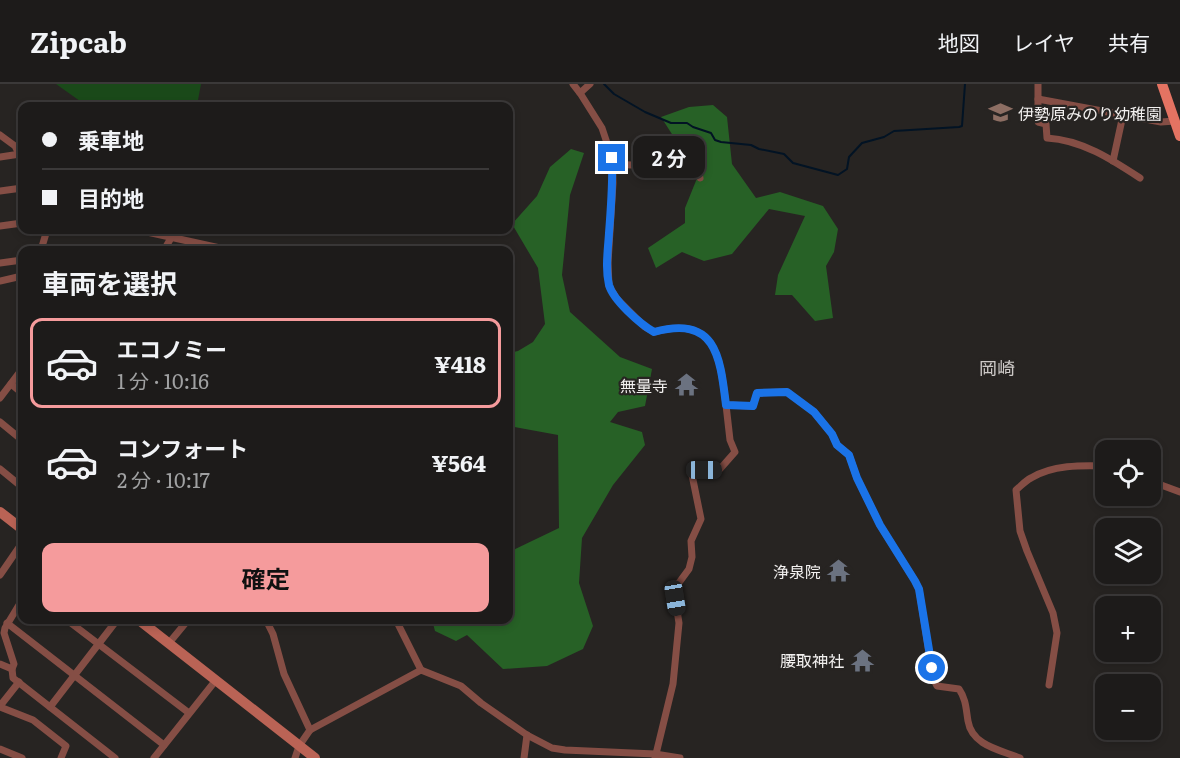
<!DOCTYPE html>
<html lang="ja">
<meta charset="utf-8">
<style>
body{margin:0;font-family:Literata,"Noto Sans JP",serif;background:#252423;color:#f1f3f6;height:100vh;display:flex;flex-direction:column;font-size:22px;white-space:nowrap}
*{box-sizing:border-box;margin:0}
p{font-size:20px;color:#a0a1a2}
.icon{flex:none;width:33px;height:33px;fill:none;stroke:currentColor;stroke-width:2;stroke-linecap:round;stroke-linejoin:round}
.map{position:relative;flex:1;overflow:hidden}
.panel{position:absolute;left:18px;top:162px;width:495px;height:378px;display:flex;flex-direction:column;background:#1d1b1a;border-radius:12px;box-shadow:0 3px 9px #0003,0 0 0 2px #3b3939}
.panel>*{flex:none}
.guide{position:absolute;left:18px;top:18px;width:495px;height:132px;border-radius:12px;box-shadow:0 3px 9px #0003,0 0 0 2px #3b3939;display:grid;align-content:center;height:132px;padding:0 24px;background:#1d1b1a}
.buttons{position:absolute;left:1095px;top:356px;display:grid;gap:12px}
.buttons a{display:grid;place-items:center;width:66px;height:66px;border-radius:12px;background:#1d1b1a;box-shadow:0 3px 9px #0003,0 0 0 2px #3b3939;font-size:30px}
.end{position:absolute;width:27px;height:27px;margin:-14px;border:8px solid #1a73e8;background:#fff;box-shadow:0 0 0 3px #fff}
.from{border-radius:50%}
.bubble{position:absolute;height:42px;border-radius:12px;background:#1d1b1a;box-shadow:0 3px 9px #0003,0 0 0 2px #3b3939;font-size:20px;font-weight:700;line-height:42px;text-align:center}
.car{position:absolute;width:18px;height:36px;margin:-18px -9px;border-radius:8px;box-shadow:0 0 4px 2px #0007;background:linear-gradient(#222 24%,#8ab4d8 0 40%,#222 0 76%,#8ab4d8 0 86%,#222 0)}
.guide b{display:flex;align-items:center;gap:21px;height:57px;font-size:22px}
.guide b+b{border-top:2px solid #3b3939}
.guide i{width:15px;height:15px;background:#f1f3f6}
ul{padding:0;list-style:none}
li{display:flex;align-items:center;gap:18px;height:90px;margin:0 12px 9px;padding:0 12px;border:3px solid transparent;border-radius:12px}
li div{flex:1}
li b{display:block;font-size:22px}
li em{font-style:normal;font-weight:700}
li.selected{border-color:#f59b9c}
li>.icon{width:54px;height:54px;stroke-width:1.5}
h2{padding:0 24px;font-size:27px;line-height:72px}
.primary-button{display:flex;gap:12px;margin-top:auto;padding:12px 24px}
.primary-button a{flex:1;height:69px;border-radius:12px;background:#f59b9c;color:#111;font-size:24px;font-weight:700;line-height:69px;text-align:center}
header{display:flex;align-items:center;gap:36px;box-sizing:border-box;height:84px;padding:0 30px;background:#1d1b1a;border-bottom:2px solid #3b3939}
header strong{font-size:28px}
nav{display:flex;gap:33px;margin-inline-start:auto;font-size:21px}
.map>svg:first-child{display:block}
.green{fill:#1a4919}
.forest{fill:#276126}
.lines{fill:none;stroke-linecap:round;stroke-linejoin:round}
.stream{stroke:#021324;stroke-width:2}
.street{stroke:#854e45;stroke-width:7}
.secondary{stroke:#ba6355;stroke-width:10}
.primary{stroke:#e47362;stroke-width:10}
.route{stroke:#1a73e8;stroke-width:8}
.labels{text-anchor:middle;dominant-baseline:central;stroke-width:4.5;stroke-linejoin:round;paint-order:stroke}
.poi-label{font-size:16px;fill:#f2f0ef;stroke:#272422;text-anchor:end}
.neighbourhood-label{font-size:18px;fill:#cdc9c7;stroke:#272422}
</style>
<header>
<strong>Zipcab</strong>
<nav><a>地図</a><a>レイヤ</a><a>共有</a></nav>
</header>
<div class="map">
<svg width="1180" height="674" viewBox="0 0 1180 674">
<rect width="100%" height="100%" fill="#272422"/>
<path class="green" d="M56 0H201L198 16 201 22H87Z"/>
<g class="forest">
<path d="M713 21 727 33 732 80 756 114 780 108 823 122 838 145 834 168 826 182 833 234 815 237 792 211H775L778 191 805 132 769 125 732 170 704 177 682 168 656 184 648 164 685 139V124L706 72 677 58 661 33 689 23Z"/>
<path d="M571 65 584 69 570 111 562 191 570 228 620 273 652 285 645 322 618 328 610 338 642 348 645 361 613 401 582 454 579 499 593 542 583 565 547 582 503 585 467 551 456 557 435 547 432 536H508L509 468 559 444 558 351 509 342V269L518 267 533 258 545 240 538 184 512 140 537 112 550 83Z"/>
</g>
<g class="lines">
<path class="stream" d="M604 0 614 10 645 28 671 39H687L693 43 711 49 715 56 721 58 751 61 759 65 784 70 793 79 838 91 847 85 849 73 862 59 884 53 894 47 959 43 962 42 965 0"/>
<g class="street">
<path d="M573 0 580 9 602 44 612 74 613 99 608 179 609 202 617 215 645 243 654 248C716 231 720 272 726 321L753 322 757 309 787 308 814 328 832 350 837 361 849 371 857 394 880 441 915 497 919 505 933 594 937 602 959 605C966 615 966 625 968 637 972 662 1001 666 1020 674"/>
<path d="M1038 0V38L1046 40 1047 54C1082 56 1111 75 1140 94"/>
<path d="M580 9 590 0"/>
<path d="M1038 15 1161 38 1175 37"/>
<path d="M0 51 15 62 22 76"/>
<path d="M0 73 20 70"/>
<path d="M1113 77 1123 31"/>
<path d="M612 80C622 80 636 83 646 79 653 76 657 66 666 65 673 65 696 78 699 85 700 88 699 91 700 94"/>
<path d="M0 107 22 104"/>
<path d="M0 142 22 139"/>
<path d="M138 146 229 166"/>
<path d="M41 166 47 146"/>
<path d="M164 166 171 154"/>
<path d="M0 179 22 176"/>
<path d="M0 197 22 192"/>
<path d="M11 300 22 309"/>
<path d="M0 314 22 285"/>
<path d="M0 338 22 356"/>
<path d="M0 385 22 403"/>
<path d="M1150 394 1153 398 1180 408"/>
<path d="M0 491 22 459"/>
<path d="M22 516 5 544 4 549 14 580 12 585 13 594 115 674"/>
<path d="M67 536 189 629"/>
<path d="M266 536 273 550 284 590 310 646"/>
<path d="M396 536 421 586"/>
<path d="M7 539 164 661"/>
<path d="M169 559 188 536"/>
<path d="M0 580 12 585"/>
<path d="M1049 601 1057 549 1053 529 1027 467 1020 447 1016 406C1021 402 1025 397 1031 394 1052 381 1081 381 1106 382"/>
<path d="M0 622 19 598"/>
<path d="M0 623 33 636 66 662 61 674"/>
<path d="M50 623 117 536"/>
<path d="M0 665 22 674"/>
<path d="M154 674 216 596"/>
<path d="M295 674 299 662 310 646 421 586 461 602 481 619 527 651 552 664 565 666 655 670 680 674"/>
<path d="M524 674 527 651"/>
<path d="M655 674 673 600 679 539 675 514 678 500 689 485 692 473 691 457 701 435 692 391 696 386 720 385 735 368 730 356 726 321"/>
</g>
<g class="secondary">
<path d="M0 428 22 445"/>
<path d="M139 536 315 674"/>
</g>
<path class="primary" d="M1162 0 1180 52"/>
</g>
<g class="lines">
<path class="route" d="M612 74C613 99 611 124 609 149 608 166 605 184 609 201 613 216 640 240 654 248 716 231 720 272 726 321L753 322 757 309 787 308 814 328 832 350 837 361 849 371 857 394 880 441 915 497 919 505 932 584"/>
</g>
<defs>
<symbol id="school-bare" viewBox="-9 -9 18 18"><path d="M0-5L7-2L0 1L-7-2ZM-4 1L0 2.5L4 1V4Q0 6-4 4Z" fill="#8d6e63" stroke="#272422" stroke-width="2.5" paint-order="stroke"/></symbol>
<symbol id="temple-bare" viewBox="-9 -9 18 18"><path d="M0-6L5-2H3V0L6.5 2.5H4V6H1.5V3h-3V6H-4V2.5H-6.5L-3 0V-2H-5Z" fill="#6b7280" stroke="#272422" stroke-width="2.5" paint-order="stroke"/></symbol>
</defs>
<g fill-rule="evenodd">
<use href="#school-bare" x="984" y="12" width="33" height="33"/>
<use href="#temple-bare" x="670" y="284" width="33" height="33"/>
<use href="#temple-bare" x="822" y="470" width="33" height="33"/>
<use href="#temple-bare" x="846" y="560" width="33" height="33"/>
</g>
<g class="labels">
<g class="poi-label">
<text x="1018" y="29" text-anchor="start">伊勢原みのり幼稚園</text>
<text x="668" y="301">無量寺</text>
<text x="821" y="487">浄泉院</text>
<text x="844" y="576">腰取神社</text>
</g>
<g class="neighbourhood-label">
<text x="997" y="283">岡崎</text>
</g>
</g>
</svg>
<div class="buttons">
<a><svg class="icon" aria-label="locate" viewBox="0 0 24 24"><circle cx="12" cy="12" r="6"/><path d="M12 2v4M12 18v4M2 12h4M18 12h4"/></svg></a>
<a><svg class="icon" aria-label="layers" viewBox="0 0 24 24"><path d="M12 4l9 5-9 5-9-5zM3 14l9 5 9-5"/></svg></a>
<a>+</a>
<a>−</a>
</div>
<i class="end from" style="left:932px;top:584px"></i>
<i class="end" style="left:612px;top:74px"></i>
<div class="bubble" style="left:633px;top:52px;width:72px">2 分</div>
<i class="car" style="left:704px;top:386px;rotate:90deg"></i>
<i class="car" style="left:675px;top:514px;rotate:171deg"></i>
<div class="guide">
<b><i class="from"></i>乗車地</b>
<b><i></i>目的地</b>
</div>
<section class="panel">
<h2>車両を選択</h2>
<ul>
<li class="selected"><svg class="icon" aria-label="car" viewBox="0 0 24 24"><path d="M5 17H2v-5l4-1 3-4h7l3 4 3 1v5h-3M9 17h6M6 11h13"/><circle cx="7" cy="17" r="2"/><circle cx="17" cy="17" r="2"/></svg><div><b>エコノミー</b><p>1 分 · 10:16</p></div><em>¥418</em></li>
<li><svg class="icon" aria-label="car" viewBox="0 0 24 24"><path d="M5 17H2v-5l4-1 3-4h7l3 4 3 1v5h-3M9 17h6M6 11h13"/><circle cx="7" cy="17" r="2"/><circle cx="17" cy="17" r="2"/></svg><div><b>コンフォート</b><p>2 分 · 10:17</p></div><em>¥564</em></li>
</ul>
<div class="primary-button"><a>確定</a></div>
</section>
</div>
